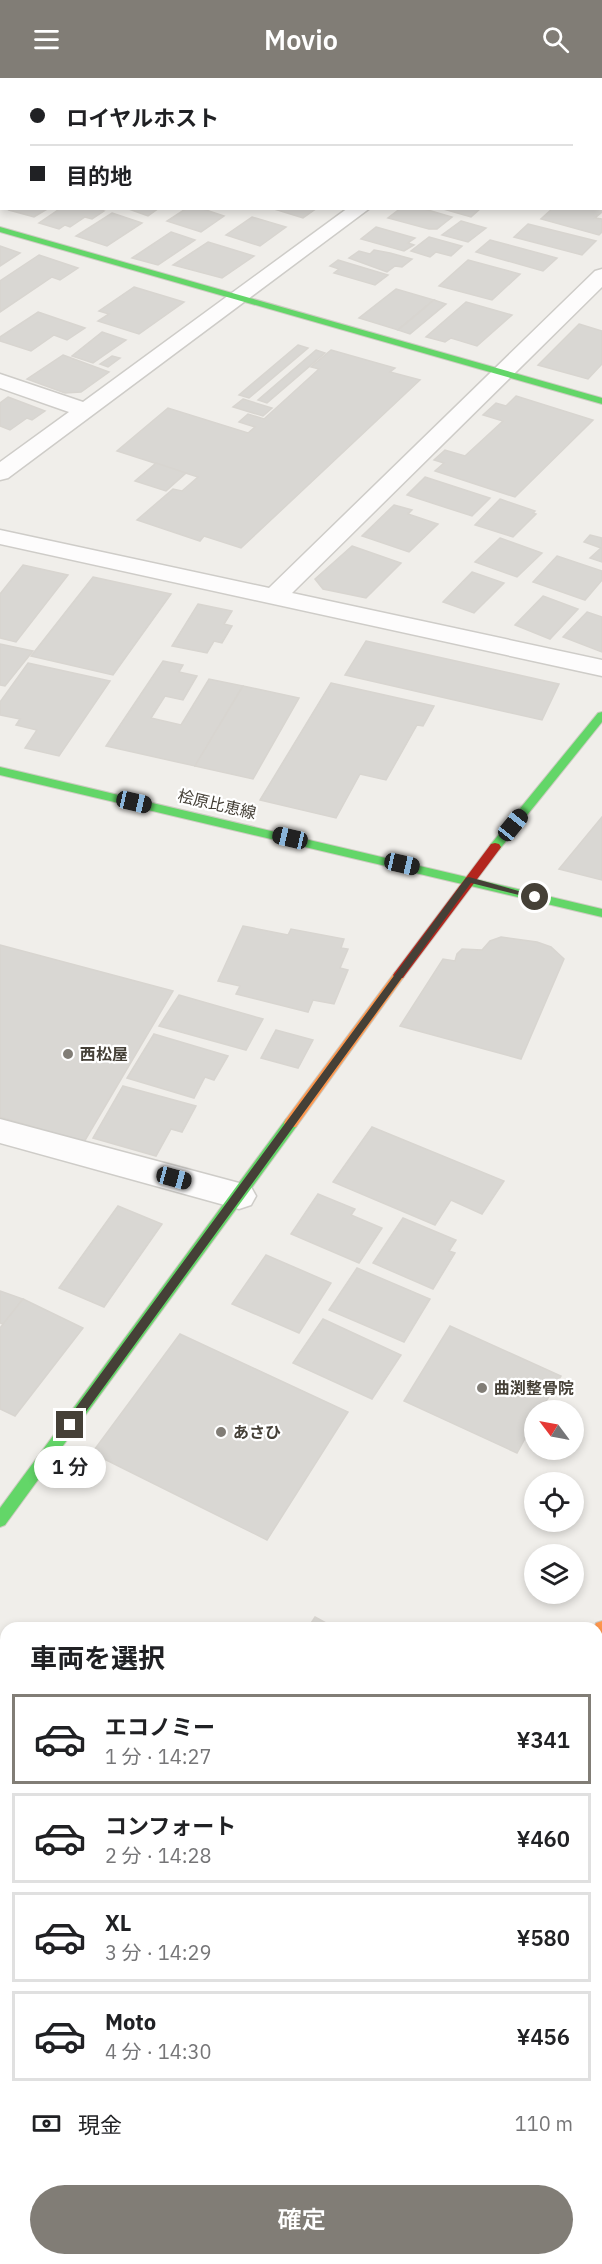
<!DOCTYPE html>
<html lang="ja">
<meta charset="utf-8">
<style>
body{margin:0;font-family:"IBM Plex Sans","Noto Sans JP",sans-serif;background:#f6f6f6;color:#202124;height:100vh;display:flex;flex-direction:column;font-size:22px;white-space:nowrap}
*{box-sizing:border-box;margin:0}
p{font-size:20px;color:#757577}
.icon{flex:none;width:33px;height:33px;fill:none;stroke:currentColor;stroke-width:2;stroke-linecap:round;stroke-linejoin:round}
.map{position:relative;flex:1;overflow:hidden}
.panel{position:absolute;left:0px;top:1544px;width:603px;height:644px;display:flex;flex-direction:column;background:#fff;border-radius:18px 18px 0 0;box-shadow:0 3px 9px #0003}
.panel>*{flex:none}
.top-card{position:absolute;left:0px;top:0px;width:603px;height:132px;box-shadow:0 3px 9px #0003;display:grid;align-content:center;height:132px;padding:0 30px;background:#fff}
.needle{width:39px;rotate:302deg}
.tools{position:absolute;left:524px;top:1322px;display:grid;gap:12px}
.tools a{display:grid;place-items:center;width:60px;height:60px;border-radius:50%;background:#fff;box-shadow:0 3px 9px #0003;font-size:30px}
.end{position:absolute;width:27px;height:27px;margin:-14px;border:8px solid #454037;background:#fff;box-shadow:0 0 0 3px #fff}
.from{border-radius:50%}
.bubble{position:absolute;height:42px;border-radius:21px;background:#fff;box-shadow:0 3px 9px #0003;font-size:20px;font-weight:600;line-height:42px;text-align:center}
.car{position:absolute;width:18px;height:36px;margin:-18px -9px;border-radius:8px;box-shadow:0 0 4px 2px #0007;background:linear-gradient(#222 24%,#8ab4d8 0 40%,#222 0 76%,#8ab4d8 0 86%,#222 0)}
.top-card b{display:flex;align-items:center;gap:21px;height:57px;font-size:22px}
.top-card b+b{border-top:2px solid #e0e0e0}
.top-card i{width:15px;height:15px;background:#202124}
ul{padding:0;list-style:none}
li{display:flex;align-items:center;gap:18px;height:90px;margin:0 12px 9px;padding:0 18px;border:3px solid #e0e0e0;border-radius:0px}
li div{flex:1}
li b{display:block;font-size:22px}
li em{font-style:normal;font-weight:600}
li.selected{border-color:#817d76}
li>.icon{width:54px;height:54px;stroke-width:1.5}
h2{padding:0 30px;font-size:27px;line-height:72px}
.pay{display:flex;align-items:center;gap:15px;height:66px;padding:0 30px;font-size:22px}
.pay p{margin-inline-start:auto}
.primary-button{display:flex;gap:12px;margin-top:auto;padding:12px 30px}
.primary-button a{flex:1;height:69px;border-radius:36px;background:#817d76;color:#fff;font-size:24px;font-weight:600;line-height:69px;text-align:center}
header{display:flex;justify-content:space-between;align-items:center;height:78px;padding:0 30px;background:#817d76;color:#fff;font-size:27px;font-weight:600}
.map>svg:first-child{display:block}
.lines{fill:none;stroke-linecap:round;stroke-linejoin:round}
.stream{fill:#bed8ea;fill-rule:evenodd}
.building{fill:#d9d7d3;stroke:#d8d5d0;stroke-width:1.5}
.street-casing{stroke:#ceccc8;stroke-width:3}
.fast-casing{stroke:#cecbc2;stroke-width:2}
.slow-casing{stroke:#cecbc2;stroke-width:2}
.jam-casing{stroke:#cecbc2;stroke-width:2}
.street{fill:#fdfcfc;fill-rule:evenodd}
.fast{fill:#63d668;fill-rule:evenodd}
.slow{fill:#ff974d;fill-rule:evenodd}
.jam{fill:#b3261e;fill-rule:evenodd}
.route{fill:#454037}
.poi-dot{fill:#817d76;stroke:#fff;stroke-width:2}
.labels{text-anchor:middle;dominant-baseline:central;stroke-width:4.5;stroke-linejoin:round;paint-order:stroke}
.street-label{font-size:16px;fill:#454037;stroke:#fff}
.poi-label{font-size:16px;font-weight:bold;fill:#454037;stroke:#fff;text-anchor:start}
</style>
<header><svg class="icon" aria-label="menu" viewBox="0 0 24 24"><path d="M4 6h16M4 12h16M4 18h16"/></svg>Movio<svg class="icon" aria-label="search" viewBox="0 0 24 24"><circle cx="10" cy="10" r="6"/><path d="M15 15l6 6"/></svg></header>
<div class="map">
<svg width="602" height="2186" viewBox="0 0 602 2186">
<rect width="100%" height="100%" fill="#f0eeea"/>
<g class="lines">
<rect class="stream" x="0" y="27" width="2" height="6"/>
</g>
<g class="building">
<path d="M602 128V134L595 140 602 141V154L599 157 541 141 553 130H602Z"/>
<path d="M11 130H49L34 139 9 132Z"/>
<path d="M61 130H95L104 133 92 141 85 139 70 149 65 147 59 151 39 145Z"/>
<path d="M126 130H159L148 138Z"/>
<path d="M187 130H200L224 138 201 154 167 143Z"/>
<path d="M271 130H317L303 140Z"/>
<path d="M401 130H421L452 139 437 151H429L388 140Z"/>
<path d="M440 130H481L471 139Z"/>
<path d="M112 135 142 145 107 168 76 158Z"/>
<path d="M252 139 286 149 260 168 226 157Z"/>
<path d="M461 143 486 150 468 164 442 157Z"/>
<path d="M528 146 596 163 582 177 514 159Z"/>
<path d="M376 149 415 160 408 165 414 167 404 173 361 161Z"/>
<path d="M171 154 195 162 158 187 132 180Z"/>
<path d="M429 159 462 168 451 178 436 174 430 179 411 173Z"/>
<path d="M490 162 557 180 543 193 476 174Z"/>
<path d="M208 164 254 178 222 200 173 187Z"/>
<path d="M0 168 20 175 0 188Z"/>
<path d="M374 172 390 175 412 181 402 189 395 188 387 194 349 180 359 173 370 176Z"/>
<path d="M39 177 78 190 60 202 52 199 0 234V203Z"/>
<path d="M338 182 388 197 375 207 334 195 339 191 330 188Z"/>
<path d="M468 182 520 196 492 222 439 208Z"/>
<path d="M134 209 184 224 139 256 98 243 109 236 99 233Z"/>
<path d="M396 211 434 222 398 252 359 240Z"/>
<path d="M434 222 446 226 410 256 398 252Z"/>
<path d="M466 224 512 237 477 268 451 260 445 264 426 259Z"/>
<path d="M38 234 85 250 67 262 54 257 31 273 0 263V259Z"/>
<path d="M579 246 602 253V286L588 301 538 287Z"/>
<path d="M102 254 126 262 93 285 72 278Z"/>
<path d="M298 267 308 270 249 320 239 317Z"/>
<path d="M316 272 325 275 267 325 258 322Z"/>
<path d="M331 272 395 290 390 294 420 302 241 470 204 458 200 463 137 442 173 411 182 413 198 399 117 373 168 330 248 355 255 349 239 344 248 336 264 341 319 291 311 289Z"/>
<path d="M63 277 109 294 81 314 65 315 27 301Z"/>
<path d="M112 278 120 280 108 289 100 286Z"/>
<path d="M516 318 593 342 515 419 435 393 444 385 434 382 445 372 465 378 503 343 483 337 496 325 506 328Z"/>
<path d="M8 319 45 333 32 342 27 340 10 352 0 348V325Z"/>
<path d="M243 321 272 330 263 338 233 329Z"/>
<path d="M156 385 186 395 166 413 135 403Z"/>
<path d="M425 399 490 420 472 438 407 417Z"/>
<path d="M500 421 535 433 533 435 536 436 513 459 475 447Z"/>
<path d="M394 427 412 432 408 436 438 446 409 474 362 458Z"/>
<path d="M590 457 602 460V484L590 480 601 470 584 464Z"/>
<path d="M500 460 542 475 517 499 475 484Z"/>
<path d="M352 468 401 485 366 520 323 511 315 501Z"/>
<path d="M557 478 602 493V502L585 522 533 504Z"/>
<path d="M23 487 68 497 16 564 0 560V516Z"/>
<path d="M472 494 504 505 474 535 443 524Z"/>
<path d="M93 499 171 516 113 597 31 578Z"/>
<path d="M543 518 578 531 550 561 515 547Z"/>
<path d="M198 526 232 533 224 546 232 548 222 565 214 563 207 575 172 568Z"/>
<path d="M587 534 602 539V574L563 559Z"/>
<path d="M366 563 559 606 542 642 345 597Z"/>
<path d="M0 566 33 573 5 608 0 607Z"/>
<path d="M163 583 183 587 179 594 197 598 183 622 165 618 151 640 181 647 209 601 243 608 195 688 106 668Z"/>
<path d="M28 585 110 603 59 678 25 670 37 652 16 647 20 641 0 637V624Z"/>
<path d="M331 605 434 628 423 648 417 647 386 702 360 696 336 740 260 722Z"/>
<path d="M243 608 299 620 253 701 195 688Z"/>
<path d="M602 739V802L559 791Z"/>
<path d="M243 848 288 857 291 851 344 861 341 870 348 871 340 890 348 892 334 926 313 922 308 934 236 916 240 908 218 903Z"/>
<path d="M501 859 537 864 551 869 564 881 521 981 400 948 443 881 455 883 457 876 462 871 482 872 490 863Z"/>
<path d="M0 867 173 913 84 1064 0 1039Z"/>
<path d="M179 917 263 941 246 972 159 948Z"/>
<path d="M276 952 313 962 298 990 261 980Z"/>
<path d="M154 956 228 978 214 1002 205 999 194 1020 127 1000Z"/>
<path d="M123 1008 196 1028 182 1054 171 1051 156 1078 93 1060Z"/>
<path d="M372 1049 504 1103 482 1136 451 1122 435 1147 333 1104Z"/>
<path d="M318 1116 355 1131 351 1137 382 1150 359 1185 291 1156Z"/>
<path d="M118 1128 162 1146 104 1229 59 1210Z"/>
<path d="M403 1140 456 1162 449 1173 455 1175 433 1211 373 1185Z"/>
<path d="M266 1177 331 1205 299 1255 232 1226Z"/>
<path d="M357 1190 430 1221 404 1264 329 1232Z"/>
<path d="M0 1213 23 1221 3 1246 0 1245Z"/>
<path d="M23 1221 83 1250 15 1338 0 1331V1250Z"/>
<path d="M323 1241 401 1277 372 1321 293 1285Z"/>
<path d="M450 1248 561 1298 541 1332H534V1344L517 1375 404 1323Z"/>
<path d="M180 1256 348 1334 267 1462 92 1375Z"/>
<path d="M315 1539 335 1550H308Z"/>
<path d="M4 1616 6 1617V1740L0 1736V1621Z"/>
</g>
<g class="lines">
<defs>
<g id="street">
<path d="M359 0H383L384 2H360Z"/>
<path d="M528 0H547L527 2Z"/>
<path d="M348 130H370L8 400 0 402V384L69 334 0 310V296L83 324Z"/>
<path d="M602 191V209L292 515 602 582V598L0 466V452L269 510 595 193Z"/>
<path d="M0 1041 239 1105 251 1109 256 1118 251 1127 239 1131 0 1065Z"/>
<path d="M0 1835 6 1837V1881L0 1879Z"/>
</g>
<g id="fast">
<path d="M194 0H202L193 2Z"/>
<path d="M0 116H2L0 121Z"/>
<path d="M0 149 602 320V326L0 154Z"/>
<path d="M602 634V644L499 772H491L489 769 491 766 598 635Z"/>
<path d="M0 689 602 831V839L0 697Z"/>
<path d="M291 1040 298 1045 296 1049 5 1447 0 1449V1430L286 1041Z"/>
<path d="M281 2181H302L300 2186H279Z"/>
</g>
<g id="slow">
<path d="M399 893 403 894 405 897 403 900 296 1049H286L284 1045 286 1041 395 894Z"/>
<path d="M602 1543V1566L597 1567V1550H594L596 1545Z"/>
</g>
<path id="jam" d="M495 765 499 766 501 769 499 772 403 900H395L393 897 395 894 491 766Z"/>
</defs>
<use href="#street" class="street-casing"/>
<use href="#fast" class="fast-casing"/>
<use href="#slow" class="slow-casing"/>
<use href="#jam" class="jam-casing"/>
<use href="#street" class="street"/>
<use href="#fast" class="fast"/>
<use href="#slow" class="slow"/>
<use href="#jam" class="jam"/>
</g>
<path class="route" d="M469 799 540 819 535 821 471 805 74 1350H66V1343L466 800Z"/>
<g class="poi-dot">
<circle cx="68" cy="976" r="6"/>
<circle cx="482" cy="1310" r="6"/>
<circle cx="221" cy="1354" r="6"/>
</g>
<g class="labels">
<g class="street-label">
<text transform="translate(217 726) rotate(13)">桧原比恵線</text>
</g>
<g class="poi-label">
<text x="80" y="976">西松屋</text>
<text x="494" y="1310">曲渕整骨院</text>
<text x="233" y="1354">あさひ</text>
</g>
</g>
</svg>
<div class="tools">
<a><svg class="needle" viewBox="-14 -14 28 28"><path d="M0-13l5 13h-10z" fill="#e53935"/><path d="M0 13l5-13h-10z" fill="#757577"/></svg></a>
<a><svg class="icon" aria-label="locate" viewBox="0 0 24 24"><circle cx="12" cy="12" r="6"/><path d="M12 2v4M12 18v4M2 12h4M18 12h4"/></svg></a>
<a><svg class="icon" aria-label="layers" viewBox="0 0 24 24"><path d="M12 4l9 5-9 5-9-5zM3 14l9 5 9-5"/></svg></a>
</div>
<i class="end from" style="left:535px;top:819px"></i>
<i class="end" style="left:70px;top:1347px"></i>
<div class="bubble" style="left:34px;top:1368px;width:72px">1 分</div>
<i class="car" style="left:134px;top:724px;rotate:103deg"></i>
<i class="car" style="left:513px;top:747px;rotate:39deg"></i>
<i class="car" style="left:290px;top:760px;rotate:283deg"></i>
<i class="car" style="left:402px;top:786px;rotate:103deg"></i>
<i class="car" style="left:174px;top:1100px;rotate:105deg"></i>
<div class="top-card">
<b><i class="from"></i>ロイヤルホスト</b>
<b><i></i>目的地</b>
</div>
<section class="panel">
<h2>車両を選択</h2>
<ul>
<li class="selected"><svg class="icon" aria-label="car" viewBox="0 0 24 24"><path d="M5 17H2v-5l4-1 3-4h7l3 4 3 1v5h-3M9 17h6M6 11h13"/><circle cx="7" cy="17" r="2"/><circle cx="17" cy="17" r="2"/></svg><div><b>エコノミー</b><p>1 分 · 14:27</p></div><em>¥341</em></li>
<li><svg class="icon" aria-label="car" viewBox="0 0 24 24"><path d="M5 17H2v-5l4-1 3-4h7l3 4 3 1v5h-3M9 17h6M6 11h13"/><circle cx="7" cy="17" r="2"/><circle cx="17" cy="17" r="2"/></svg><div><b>コンフォート</b><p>2 分 · 14:28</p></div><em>¥460</em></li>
<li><svg class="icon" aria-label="car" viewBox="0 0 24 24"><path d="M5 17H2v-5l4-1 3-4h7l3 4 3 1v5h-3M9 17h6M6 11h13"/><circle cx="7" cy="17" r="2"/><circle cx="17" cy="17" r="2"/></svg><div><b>XL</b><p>3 分 · 14:29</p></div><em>¥580</em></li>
<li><svg class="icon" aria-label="car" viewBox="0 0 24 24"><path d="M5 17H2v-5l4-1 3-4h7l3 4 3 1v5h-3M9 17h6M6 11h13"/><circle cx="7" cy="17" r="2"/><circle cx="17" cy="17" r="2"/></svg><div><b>Moto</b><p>4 分 · 14:30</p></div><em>¥456</em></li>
</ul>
<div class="pay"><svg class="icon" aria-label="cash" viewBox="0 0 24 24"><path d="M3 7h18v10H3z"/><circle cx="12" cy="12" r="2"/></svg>現金<p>110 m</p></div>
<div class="primary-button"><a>確定</a></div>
</section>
</div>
